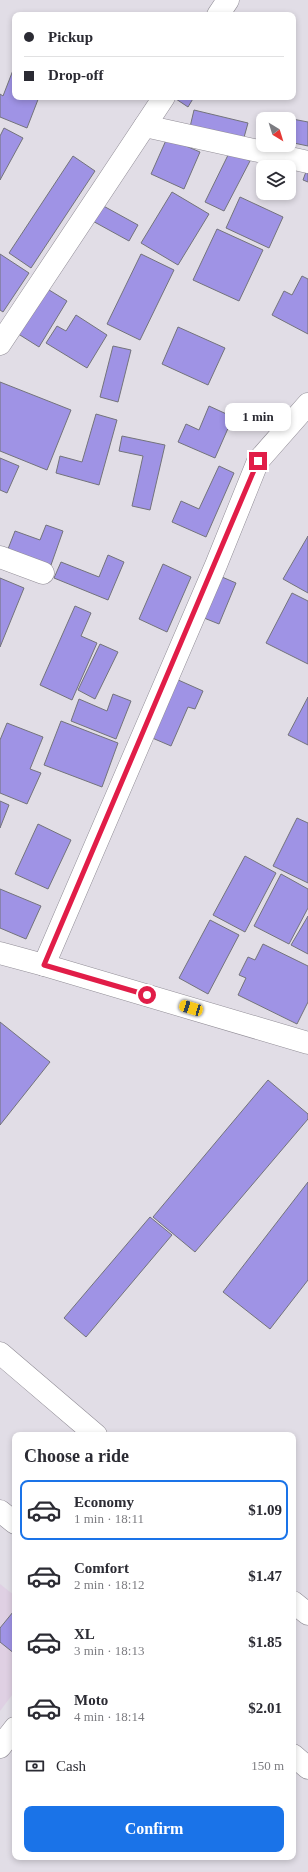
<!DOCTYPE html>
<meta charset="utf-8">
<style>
body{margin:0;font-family:Georgia,serif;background:#f7f7f7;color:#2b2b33;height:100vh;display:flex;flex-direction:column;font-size:15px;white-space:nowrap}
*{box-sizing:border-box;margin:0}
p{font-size:13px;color:#7c7c81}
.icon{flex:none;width:22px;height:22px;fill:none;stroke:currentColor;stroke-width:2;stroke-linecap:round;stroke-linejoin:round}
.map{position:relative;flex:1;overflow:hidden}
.drawer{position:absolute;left:12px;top:1432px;width:284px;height:428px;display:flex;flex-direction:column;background:#fff;border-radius:8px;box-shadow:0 2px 6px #0003}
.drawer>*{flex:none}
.hud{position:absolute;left:12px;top:12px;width:284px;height:88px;border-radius:8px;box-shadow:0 2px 6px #0003;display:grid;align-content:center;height:88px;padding:0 12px;background:#fff}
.needle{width:26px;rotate:142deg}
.buttons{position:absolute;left:256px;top:112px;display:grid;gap:8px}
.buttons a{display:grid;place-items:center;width:40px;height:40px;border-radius:8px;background:#fff;box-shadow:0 2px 6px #0003;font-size:20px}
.end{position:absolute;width:18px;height:18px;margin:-9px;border:5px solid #e11d48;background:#fff;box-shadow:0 0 0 2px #fff}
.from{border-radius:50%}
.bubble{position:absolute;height:28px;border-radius:8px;background:#fff;box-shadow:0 2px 6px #0003;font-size:13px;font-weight:700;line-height:28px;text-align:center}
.car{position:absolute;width:12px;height:24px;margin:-12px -6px;border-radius:5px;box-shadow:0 0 3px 1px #0007;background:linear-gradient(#f5c518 24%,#345 0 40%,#f5c518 0 76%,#345 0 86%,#f5c518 0)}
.hud b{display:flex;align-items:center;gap:14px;height:38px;font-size:15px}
.hud b+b{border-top:1px solid #e1e1e2}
.hud i{width:10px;height:10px;background:#2b2b33}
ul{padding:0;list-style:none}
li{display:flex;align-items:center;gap:12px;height:60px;margin:0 8px 6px;padding:0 4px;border:2px solid transparent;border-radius:8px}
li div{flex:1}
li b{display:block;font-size:15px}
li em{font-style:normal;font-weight:700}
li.active{border-color:#1a73e8}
li>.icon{width:36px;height:36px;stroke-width:1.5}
h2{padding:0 12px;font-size:18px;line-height:48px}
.pay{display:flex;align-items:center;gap:10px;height:44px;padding:0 12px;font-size:15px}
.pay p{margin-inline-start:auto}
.primary-button{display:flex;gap:8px;margin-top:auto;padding:8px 12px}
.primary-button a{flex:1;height:46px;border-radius:8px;background:#1a73e8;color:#fff;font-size:16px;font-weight:700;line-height:46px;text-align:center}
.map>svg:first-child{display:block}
.commercial{fill:#dfd0e3}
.building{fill:#9f93e5;stroke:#73737b}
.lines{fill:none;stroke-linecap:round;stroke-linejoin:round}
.street-casing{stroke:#918d96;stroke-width:23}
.primary-casing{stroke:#918d96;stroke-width:23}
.street{stroke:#fff;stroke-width:22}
.primary{stroke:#fff;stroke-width:22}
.route{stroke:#e11d48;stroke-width:5}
</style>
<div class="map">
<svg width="308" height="1872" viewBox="0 0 308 1872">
<rect width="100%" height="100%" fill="#e1dde6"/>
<path class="commercial" d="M0 1584 15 1596V1691L0 1711Z"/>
<g class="building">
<path d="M15 65V97H39L27 128 0 117V94L3 96Z"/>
<path d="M173 97H194L188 107Z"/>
<path d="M194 110 248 123 243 141 190 127Z"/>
<path d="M282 117 308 122V146L289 142V119H282Z"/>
<path d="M4 128 23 138 0 180V136Z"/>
<path d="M167 138 200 152 184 189 151 174Z"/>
<path d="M230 151 250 161 224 211 205 202Z"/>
<path d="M73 156 95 171 31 268 9 253Z"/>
<path d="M308 166V182L303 180Z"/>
<path d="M172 192 209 214 178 265 141 243Z"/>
<path d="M240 197 283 217 269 248 226 228Z"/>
<path d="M98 203 138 225 129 241 89 219Z"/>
<path d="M217 229 263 250 239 301 193 280Z"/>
<path d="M0 254 29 273 3 312 0 310Z"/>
<path d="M141 254 174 270 140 340 107 324Z"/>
<path d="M302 276 308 279V334L272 315 284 291 292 295Z"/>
<path d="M41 285 67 301 39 347 12 330Z"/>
<path d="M76 315 107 335 87 368 46 343 57 326 66 331Z"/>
<path d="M178 327 225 348 208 385 162 364Z"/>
<path d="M113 346 131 350 118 402 100 397Z"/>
<path d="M0 382 71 410 47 470 0 451Z"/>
<path d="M209 406 233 417 215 458 178 442 186 424 199 430Z"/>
<path d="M96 414 117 420 99 485 56 473 60 456 82 462Z"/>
<path d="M122 436 165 445 150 510 132 506 143 456 119 451Z"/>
<path d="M0 458 19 466 7 493 0 490Z"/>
<path d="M219 466 234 473 206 537 172 522 181 501 199 509Z"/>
<path d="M46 525 63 531 51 565 8 549 15 531 40 540Z"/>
<path d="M308 536V593L283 579Z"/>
<path d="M108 555 124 562 108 600 54 578 61 562 99 577Z"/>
<path d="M163 564 191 577 167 632 139 619Z"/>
<path d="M222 577 236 583 219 624 204 618Z"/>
<path d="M0 578 24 588 0 647Z"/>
<path d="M292 593 308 601V664L266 643Z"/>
<path d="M75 606 91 613 81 636 97 643 72 700 40 685Z"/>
<path d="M100 644 118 652 95 699 78 690Z"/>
<path d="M176 679 203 691 195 709 188 707 171 746 150 737Z"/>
<path d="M113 694 131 701 116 739 71 721 79 699 107 711Z"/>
<path d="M308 697V745L288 735Z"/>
<path d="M61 721 118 743 102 787 44 765Z"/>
<path d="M7 723 43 737 30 769 41 773 27 804 0 793V740Z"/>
<path d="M0 801 9 805 0 828Z"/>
<path d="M297 818 308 823V883L273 866Z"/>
<path d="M38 824 71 840 48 889 15 874Z"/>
<path d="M245 856 276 873 245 932 213 915Z"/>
<path d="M281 874 308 889V908L289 944 254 926Z"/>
<path d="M0 889 41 906 26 939 0 928Z"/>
<path d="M308 916V954L291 945Z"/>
<path d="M210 920 239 935 208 994 179 978Z"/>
<path d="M263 944 308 966V1002L297 1024 238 995 246 978 239 975 248 957 255 960Z"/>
<path d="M0 1022 50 1062 0 1125Z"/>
<path d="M268 1080 308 1114V1119L195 1252 153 1217Z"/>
<path d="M308 1182V1280L270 1329 223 1292Z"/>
<path d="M150 1217 172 1235 86 1337 64 1318Z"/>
<path d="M13 1612 15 1613V1654L0 1642V1628Z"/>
</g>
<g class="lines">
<defs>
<g id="street">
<path d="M218 15 228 0"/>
<path d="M145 126 308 162"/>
<path d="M0 344 164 97"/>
<path d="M0 557 43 573"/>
<path d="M0 953 44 965 308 1043"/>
<path d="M44 965 216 565 258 461 308 404"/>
<path d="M0 1747 15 1728"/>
</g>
<g id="primary">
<path d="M0 1353 96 1435"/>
<path d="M0 1511 15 1523"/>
<path d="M293 1602 308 1614"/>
<path d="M293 1755 308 1768"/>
</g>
</defs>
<use href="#street" class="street-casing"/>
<use href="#primary" class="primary-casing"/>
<use href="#street" class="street"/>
<use href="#primary" class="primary"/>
</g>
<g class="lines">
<path class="route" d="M147 995 44 965 258 461"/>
</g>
</svg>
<div class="buttons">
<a><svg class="needle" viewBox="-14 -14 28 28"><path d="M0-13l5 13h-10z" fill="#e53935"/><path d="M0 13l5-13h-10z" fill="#7c7c81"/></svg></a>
<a><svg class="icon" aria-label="layers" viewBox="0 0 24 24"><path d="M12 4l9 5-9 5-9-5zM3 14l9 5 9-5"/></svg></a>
</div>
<i class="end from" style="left:147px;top:995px"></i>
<i class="end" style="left:258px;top:461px"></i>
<div class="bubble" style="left:225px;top:403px;width:66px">1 min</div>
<i class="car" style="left:191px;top:1008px;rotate:287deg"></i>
<div class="hud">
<b><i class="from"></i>Pickup</b>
<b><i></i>Drop-off</b>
</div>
<section class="drawer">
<h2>Choose a ride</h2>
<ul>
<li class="active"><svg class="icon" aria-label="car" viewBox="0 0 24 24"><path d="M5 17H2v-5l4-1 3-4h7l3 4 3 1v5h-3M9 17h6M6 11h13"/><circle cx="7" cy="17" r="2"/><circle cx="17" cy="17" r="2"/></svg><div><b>Economy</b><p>1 min · 18:11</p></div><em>$1.09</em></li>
<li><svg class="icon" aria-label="car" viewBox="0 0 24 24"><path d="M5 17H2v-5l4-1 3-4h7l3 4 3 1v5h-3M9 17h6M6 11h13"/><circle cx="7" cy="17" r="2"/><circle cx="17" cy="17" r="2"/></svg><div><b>Comfort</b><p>2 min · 18:12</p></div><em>$1.47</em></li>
<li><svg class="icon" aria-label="car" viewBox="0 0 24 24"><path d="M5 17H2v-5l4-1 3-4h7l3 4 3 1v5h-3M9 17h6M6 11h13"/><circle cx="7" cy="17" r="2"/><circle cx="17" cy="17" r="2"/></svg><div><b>XL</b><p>3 min · 18:13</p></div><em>$1.85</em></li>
<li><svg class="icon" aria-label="car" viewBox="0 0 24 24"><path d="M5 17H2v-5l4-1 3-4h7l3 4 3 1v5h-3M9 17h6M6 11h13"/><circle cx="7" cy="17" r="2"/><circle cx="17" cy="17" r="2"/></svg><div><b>Moto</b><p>4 min · 18:14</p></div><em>$2.01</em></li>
</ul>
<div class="pay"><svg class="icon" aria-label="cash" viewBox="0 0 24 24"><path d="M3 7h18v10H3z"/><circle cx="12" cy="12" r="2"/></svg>Cash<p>150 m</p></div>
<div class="primary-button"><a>Confirm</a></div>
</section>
</div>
